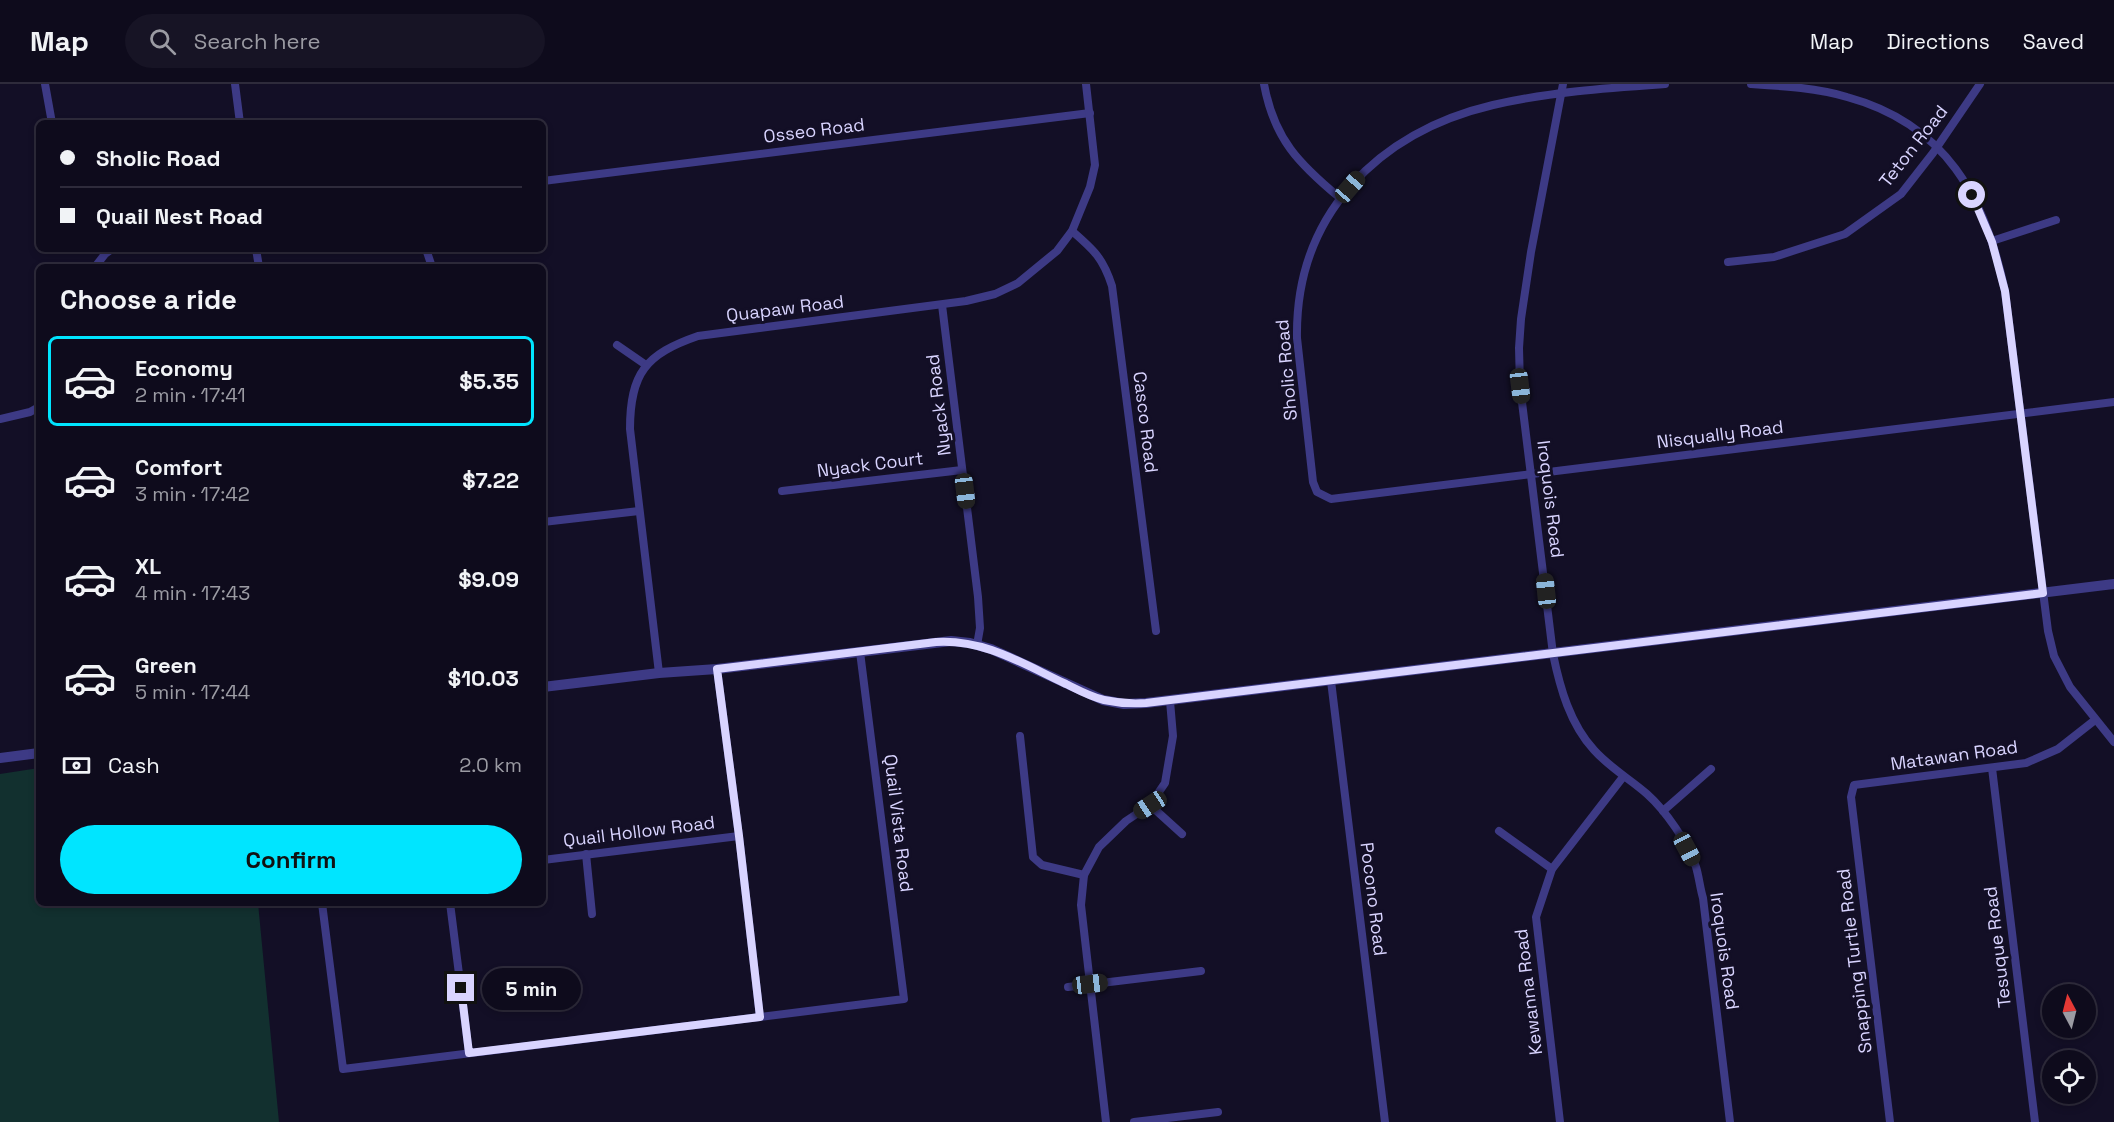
<!DOCTYPE html>
<meta charset="utf-8">
<style>
body{margin:0;font-family:"Space Grotesk",sans-serif;background:#171425;color:#f1f3f6;height:100vh;display:flex;flex-direction:column;font-size:22px;white-space:nowrap}
*{box-sizing:border-box;margin:0}
p{font-size:20px;color:#9b9ba3}
.icon{flex:none;width:33px;height:33px;fill:none;stroke:currentColor;stroke-width:2;stroke-linecap:round;stroke-linejoin:round}
.map{position:relative;flex:1;overflow:hidden}
.panel{position:absolute;left:36px;top:180px;width:510px;height:642px;display:flex;flex-direction:column;background:#0e0b1c;border-radius:9px;box-shadow:0 3px 9px #0003,0 0 0 2px #2e2b3b}
.panel>*{flex:none}
.banner{position:absolute;left:36px;top:36px;width:510px;height:132px;border-radius:9px;box-shadow:0 3px 9px #0003,0 0 0 2px #2e2b3b;display:grid;align-content:center;height:132px;padding:0 24px;background:#0e0b1c}
.needle{width:39px;rotate:353deg}
.fabs{position:absolute;left:2042px;top:900px;display:grid;gap:12px}
.fabs a{display:grid;place-items:center;width:54px;height:54px;border-radius:50%;background:#0e0b1c;box-shadow:0 3px 9px #0003,0 0 0 2px #2e2b3b;font-size:30px}
.end{position:absolute;width:27px;height:27px;margin:-14px;border:8px solid #d9d4ff;background:#111;box-shadow:0 0 0 3px #111}
.from{border-radius:50%}
.bubble{position:absolute;height:42px;border-radius:21px;background:#0e0b1c;box-shadow:0 3px 9px #0003,0 0 0 2px #2e2b3b;font-size:20px;font-weight:600;line-height:42px;text-align:center}
.car{position:absolute;width:18px;height:36px;margin:-18px -9px;border-radius:8px;box-shadow:0 0 4px 2px #0007;background:linear-gradient(#222 24%,#8ab4d8 0 40%,#222 0 76%,#8ab4d8 0 86%,#222 0)}
.banner b{display:flex;align-items:center;gap:21px;height:57px;font-size:22px}
.banner b+b{border-top:2px solid #2e2b3b}
.banner i{width:15px;height:15px;background:#f1f3f6}
ul{padding:0;list-style:none}
li{display:flex;align-items:center;gap:18px;height:90px;margin:0 12px 9px;padding:0 12px;border:3px solid transparent;border-radius:9px}
li div{flex:1}
li b{display:block;font-size:22px}
li em{font-style:normal;font-weight:600}
li.active{border-color:#00e5ff}
li>.icon{width:54px;height:54px;stroke-width:1.5}
h2{padding:0 24px;font-size:27px;line-height:72px}
.pay{display:flex;align-items:center;gap:15px;height:66px;padding:0 24px;font-size:22px}
.pay p{margin-inline-start:auto}
.action{display:flex;gap:12px;margin-top:auto;padding:12px 24px}
.action a{flex:1;height:69px;border-radius:36px;background:#00e5ff;color:#111;font-size:24px;font-weight:600;line-height:69px;text-align:center}
header{display:flex;align-items:center;gap:36px;box-sizing:border-box;height:84px;padding:0 30px;background:#0e0b1c;border-bottom:2px solid #2e2b3b}
header strong{font-size:28px}
nav{display:flex;gap:33px;margin-inline-start:auto;font-size:21px}
.search{width:420px;height:54px;background:#171425;display:flex;align-items:center;gap:15px;box-sizing:border-box;padding:0 21px;border-radius:33px;color:#9b9ba3;font-size:22px}
.map>svg:first-child{display:block}
.green{fill:#12302f}
.lines{fill:none;stroke-linecap:round;stroke-linejoin:round}
.minor{stroke:#3d3a85;stroke-width:8}
.tertiary{stroke:#3d3a85;stroke-width:10}
.route{stroke:#d9d4ff;stroke-width:8}
.labels{text-anchor:middle;dominant-baseline:central;stroke-width:6;stroke-linejoin:round;paint-order:stroke}
.street-label{font-size:18px;fill:#d9d4ff;stroke:#130f26}
</style>
<header>
<strong>Map</strong>
<div class="search"><svg class="icon" aria-label="search" viewBox="0 0 24 24"><circle cx="10" cy="10" r="6"/><path d="M15 15l6 6"/></svg>Search here</div>
<nav><a>Map</a><a>Directions</a><a>Saved</a></nav>
</header>
<div class="map">
<svg width="2114" height="1038" viewBox="0 0 2114 1038">
<rect width="100%" height="100%" fill="#130f26"/>
<path class="green" d="M39 684V819H258L279 1038H0V690Z"/>
<g class="lines">
<g class="minor">
<path d="M45 0 52 39"/>
<path d="M235 0 240 39"/>
<path d="M1264 0C1274 55 1299 80 1340 114"/>
<path d="M1563 0 1531 168 1521 235 1519 264 1520 302 1553 570C1560 604 1570 640 1594 666 1610 684 1630 695 1647 710 1666 727 1688 759 1696 783 1699 793 1700 804 1703 814L1730 1038"/>
<path d="M1665 0C1608 4 1549 8 1493 21 1378 48 1295 131 1297 254L1313 398 1317 408 1331 415 2114 318"/>
<path d="M1751 0C1782 2 1817 4 1847 13 1946 40 1985 113 2005 207L2048 547 2054 572 2070 603 2114 658"/>
<path d="M543 97 1090 29"/>
<path d="M1072 147C1094 166 1103 174 1112 202L1156 547"/>
<path d="M1992 157 2056 136"/>
<path d="M256 165 259 183"/>
<path d="M426 165 432 183"/>
<path d="M1728 178 1774 173 1845 150 1901 110 1933 69 1980 0"/>
<path d="M95 183 105 170 112 165"/>
<path d="M942 221 978 513 980 544 977 561"/>
<path d="M617 261 646 281"/>
<path d="M0 335 30 328 39 323"/>
<path d="M782 407 962 386"/>
<path d="M543 438 639 427"/>
<path d="M717 585 739 752 760 933"/>
<path d="M659 589 630 345C630 289 646 270 698 252L966 217 995 210 1018 199 1057 167 1072 147 1090 103 1095 81 1086 0"/>
<path d="M1331 597 1385 1038"/>
<path d="M1020 652 1033 773 1042 781 1084 791"/>
<path d="M1992 684 2035 1038"/>
<path d="M1150 721 1182 750"/>
<path d="M1663 727 1711 685"/>
<path d="M1499 747 1552 785"/>
<path d="M586 770 592 830"/>
<path d="M543 776 739 752"/>
<path d="M322 819 343 985 904 915 860 568"/>
<path d="M450 819 469 969"/>
<path d="M1068 903 1201 887"/>
<path d="M1106 1038 1081 821 1084 791 1099 763 1126 737 1150 721 1165 699 1173 652 1170 617"/>
<path d="M1134 1038 1218 1028"/>
<path d="M1560 1038 1536 833 1552 785 1623 693"/>
<path d="M1890 1038 1851 713 1854 701 2026 679 2058 665 2095 636"/>
</g>
<g class="tertiary">
<path d="M543 603 659 589 717 585 951 557 970 559 991 565 1103 616 1124 620 1146 619 2114 500"/>
<path d="M0 674 39 669"/>
</g>
</g>
<g class="lines">
<path class="route" d="M461 904 469 969 760 933 739 752 717 585 936 558C985 555 1023 580 1066 600 1078 606 1091 613 1104 616 1118 619 1132 620 1146 619L2043 509 2005 207 1992 158 1972 111"/>
</g>
<g class="labels">
<g class="street-label">
<text transform="translate(814 46) rotate(-7)">Osseo Road</text>
<text transform="translate(1913 62) rotate(-52)">Teton Road</text>
<text transform="translate(785 224) rotate(-7)">Quapaw Road</text>
<text transform="translate(1286 286) rotate(-95)">Sholic Road</text>
<text transform="translate(938 321) rotate(-97)">Nyack Road</text>
<text transform="translate(1146 338) rotate(83)">Casco Road</text>
<text transform="translate(1720 350) rotate(-7)">Nisqually Road</text>
<text transform="translate(870 380) rotate(-7)">Nyack Court</text>
<text transform="translate(1551 415) rotate(83)">Iroquois Road</text>
<text transform="translate(1954 671) rotate(-8)">Matawan Road</text>
<text transform="translate(899 739) rotate(83)">Quail Vista Road</text>
<text transform="translate(639 747) rotate(-7)">Quail Hollow Road</text>
<text transform="translate(1374 815) rotate(83)">Pocono Road</text>
<text transform="translate(1997 863) rotate(-97)">Tesuque Road</text>
<text transform="translate(1725 867) rotate(82)">Iroquois Road</text>
<text transform="translate(1854 877) rotate(-97)">Snapping Turtle Road</text>
<text transform="translate(1528 908) rotate(-97)">Kewanna Road</text>
</g>
</g>
</svg>
<div class="fabs">
<a><svg class="needle" viewBox="-14 -14 28 28"><path d="M0-13l5 13h-10z" fill="#e53935"/><path d="M0 13l5-13h-10z" fill="#9b9ba3"/></svg></a>
<a><svg class="icon" aria-label="locate" viewBox="0 0 24 24"><circle cx="12" cy="12" r="6"/><path d="M12 2v4M12 18v4M2 12h4M18 12h4"/></svg></a>
</div>
<i class="end from" style="left:1972px;top:111px"></i>
<i class="end" style="left:461px;top:904px"></i>
<div class="bubble" style="left:482px;top:884px;width:99px">5 min</div>
<i class="car" style="left:1350px;top:103px;rotate:41deg"></i>
<i class="car" style="left:1520px;top:302px;rotate:173deg"></i>
<i class="car" style="left:965px;top:407px;rotate:173deg"></i>
<i class="car" style="left:1546px;top:507px;rotate:354deg"></i>
<i class="car" style="left:1150px;top:721px;rotate:237deg"></i>
<i class="car" style="left:1687px;top:765px;rotate:152deg"></i>
<i class="car" style="left:1090px;top:900px;rotate:83deg"></i>
<div class="banner">
<b><i class="from"></i>Sholic Road</b>
<b><i></i>Quail Nest Road</b>
</div>
<section class="panel">
<h2>Choose a ride</h2>
<ul>
<li class="active"><svg class="icon" aria-label="car" viewBox="0 0 24 24"><path d="M5 17H2v-5l4-1 3-4h7l3 4 3 1v5h-3M9 17h6M6 11h13"/><circle cx="7" cy="17" r="2"/><circle cx="17" cy="17" r="2"/></svg><div><b>Economy</b><p>2 min · 17:41</p></div><em>$5.35</em></li>
<li><svg class="icon" aria-label="car" viewBox="0 0 24 24"><path d="M5 17H2v-5l4-1 3-4h7l3 4 3 1v5h-3M9 17h6M6 11h13"/><circle cx="7" cy="17" r="2"/><circle cx="17" cy="17" r="2"/></svg><div><b>Comfort</b><p>3 min · 17:42</p></div><em>$7.22</em></li>
<li><svg class="icon" aria-label="car" viewBox="0 0 24 24"><path d="M5 17H2v-5l4-1 3-4h7l3 4 3 1v5h-3M9 17h6M6 11h13"/><circle cx="7" cy="17" r="2"/><circle cx="17" cy="17" r="2"/></svg><div><b>XL</b><p>4 min · 17:43</p></div><em>$9.09</em></li>
<li><svg class="icon" aria-label="car" viewBox="0 0 24 24"><path d="M5 17H2v-5l4-1 3-4h7l3 4 3 1v5h-3M9 17h6M6 11h13"/><circle cx="7" cy="17" r="2"/><circle cx="17" cy="17" r="2"/></svg><div><b>Green</b><p>5 min · 17:44</p></div><em>$10.03</em></li>
</ul>
<div class="pay"><svg class="icon" aria-label="cash" viewBox="0 0 24 24"><path d="M3 7h18v10H3z"/><circle cx="12" cy="12" r="2"/></svg>Cash<p>2.0 km</p></div>
<div class="action"><a>Confirm</a></div>
</section>
</div>
